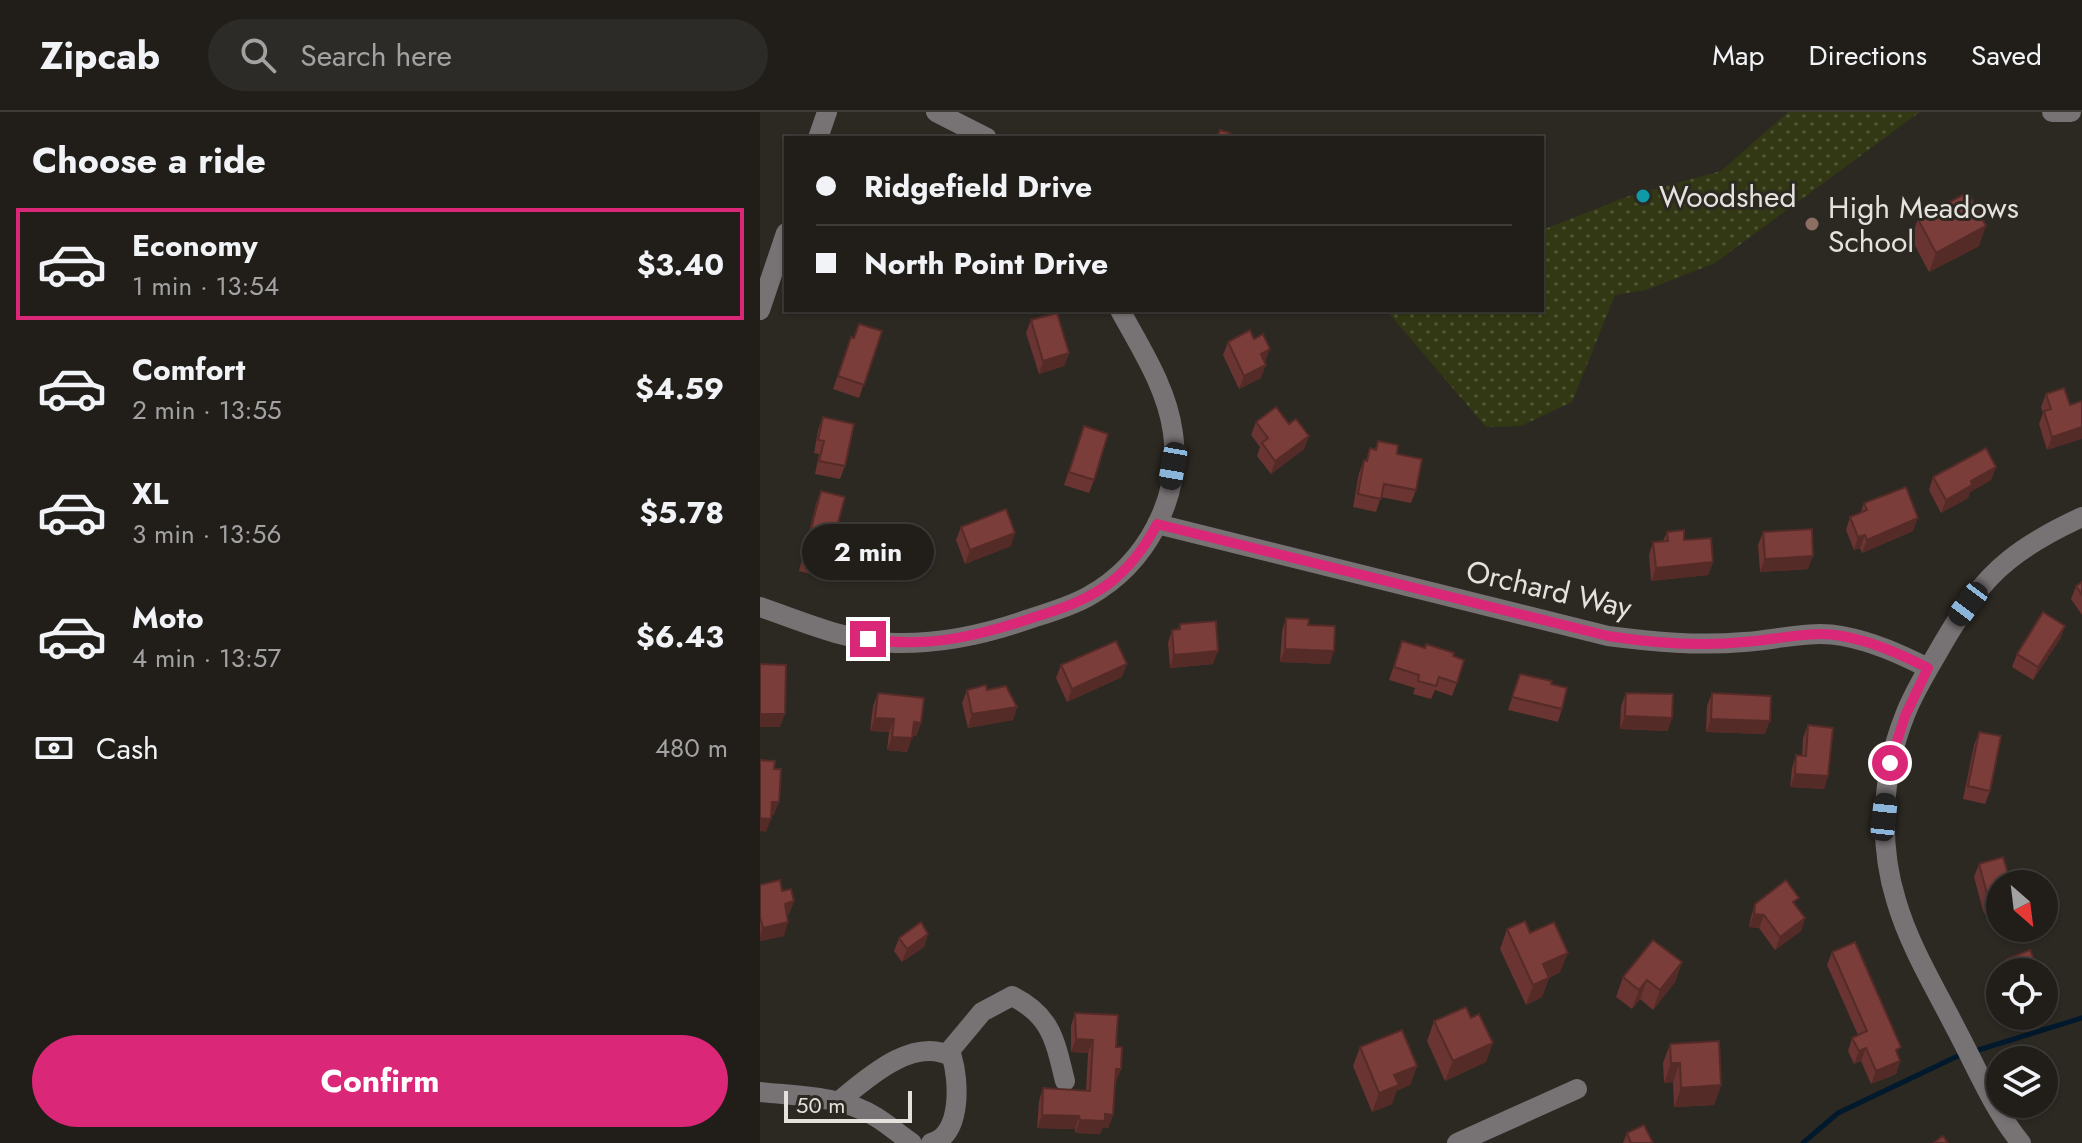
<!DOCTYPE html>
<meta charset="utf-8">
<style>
body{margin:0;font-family:Jost,sans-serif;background:#2d2b27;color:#f1f3f6;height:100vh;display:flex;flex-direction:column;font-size:30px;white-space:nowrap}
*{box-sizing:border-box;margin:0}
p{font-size:26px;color:#a2a2a2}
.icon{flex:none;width:44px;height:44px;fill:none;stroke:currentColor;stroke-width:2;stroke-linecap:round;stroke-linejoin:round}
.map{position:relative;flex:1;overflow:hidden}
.details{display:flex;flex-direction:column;background:#211e1a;width:760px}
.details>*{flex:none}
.top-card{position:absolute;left:24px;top:24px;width:760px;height:176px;border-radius:0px;box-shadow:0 2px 6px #0004,0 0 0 2px #3e3c39;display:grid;align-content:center;height:176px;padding:0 32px;background:#211e1a}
.needle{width:52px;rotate:152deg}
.tools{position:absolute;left:1226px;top:758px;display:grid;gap:16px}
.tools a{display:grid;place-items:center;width:72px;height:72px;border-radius:50%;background:#211e1a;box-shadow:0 2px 6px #0004,0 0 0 2px #3e3c39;font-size:40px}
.scale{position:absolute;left:24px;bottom:20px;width:128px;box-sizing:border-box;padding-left:8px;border:4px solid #e5e2de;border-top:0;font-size:22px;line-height:28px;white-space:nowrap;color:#e5e2de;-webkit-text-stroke:6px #2c2822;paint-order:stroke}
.end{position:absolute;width:36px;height:36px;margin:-18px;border:10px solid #db2777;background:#fff;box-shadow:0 0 0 4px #fff}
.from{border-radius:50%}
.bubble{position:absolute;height:56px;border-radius:28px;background:#211e1a;box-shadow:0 2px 6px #0004,0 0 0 2px #3e3c39;font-size:26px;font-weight:700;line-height:56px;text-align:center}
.car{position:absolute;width:24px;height:48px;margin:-24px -12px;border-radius:10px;box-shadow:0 0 6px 2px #0007;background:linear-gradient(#222 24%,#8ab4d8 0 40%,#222 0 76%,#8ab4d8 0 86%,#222 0)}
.top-card b{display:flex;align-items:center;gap:28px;height:76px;font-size:30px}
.top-card b+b{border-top:2px solid #3e3c39}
.top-card i{width:20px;height:20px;background:#f1f3f6}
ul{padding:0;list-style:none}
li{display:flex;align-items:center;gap:24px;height:112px;margin:0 16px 12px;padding:0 16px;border:4px solid transparent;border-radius:0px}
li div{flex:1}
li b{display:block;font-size:30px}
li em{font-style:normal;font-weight:700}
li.current{border-color:#db2777}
li>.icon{width:72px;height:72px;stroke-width:1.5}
h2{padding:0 32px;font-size:36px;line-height:96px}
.pay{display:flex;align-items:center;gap:20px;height:88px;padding:0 32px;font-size:30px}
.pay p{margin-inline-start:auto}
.action{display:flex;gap:16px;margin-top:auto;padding:16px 32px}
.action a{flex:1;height:92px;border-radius:48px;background:#db2777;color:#fff;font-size:32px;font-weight:700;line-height:92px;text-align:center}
header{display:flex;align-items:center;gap:48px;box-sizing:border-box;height:112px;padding:0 40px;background:#211e1a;border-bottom:2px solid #3e3c39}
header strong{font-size:38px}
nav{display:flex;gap:44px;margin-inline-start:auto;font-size:28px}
.search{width:560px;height:72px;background:#2d2b27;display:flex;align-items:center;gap:20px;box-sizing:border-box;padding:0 28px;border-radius:44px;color:#a2a2a2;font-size:30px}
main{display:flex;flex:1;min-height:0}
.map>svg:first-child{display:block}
.grass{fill:url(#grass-dots)}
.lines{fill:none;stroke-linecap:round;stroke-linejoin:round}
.stream{stroke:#01192d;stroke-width:5}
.minor{stroke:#777273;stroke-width:20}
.wall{fill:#693431}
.shaded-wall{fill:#552b28}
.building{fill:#7a3d39;stroke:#552b28;stroke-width:2}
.route{stroke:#db2777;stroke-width:10}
.culture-dot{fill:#0f9aa8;stroke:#2c2822;stroke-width:3}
.education-dot{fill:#8d6e63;stroke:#2c2822;stroke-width:3}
.labels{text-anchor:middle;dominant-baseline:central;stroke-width:6;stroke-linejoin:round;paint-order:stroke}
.poi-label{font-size:30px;fill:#e5e2de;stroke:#2c2822;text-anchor:start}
.street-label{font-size:30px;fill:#e5e2de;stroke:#2c2822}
</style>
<header>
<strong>Zipcab</strong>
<div class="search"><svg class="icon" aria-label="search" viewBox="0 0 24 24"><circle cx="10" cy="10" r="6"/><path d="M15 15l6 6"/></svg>Search here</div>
<nav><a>Map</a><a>Directions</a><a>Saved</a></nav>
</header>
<main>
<section class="details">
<h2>Choose a ride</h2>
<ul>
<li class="current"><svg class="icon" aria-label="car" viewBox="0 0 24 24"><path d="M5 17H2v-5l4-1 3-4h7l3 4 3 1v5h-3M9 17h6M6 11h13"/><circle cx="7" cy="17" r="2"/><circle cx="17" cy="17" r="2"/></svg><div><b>Economy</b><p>1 min · 13:54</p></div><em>$3.40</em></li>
<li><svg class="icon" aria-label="car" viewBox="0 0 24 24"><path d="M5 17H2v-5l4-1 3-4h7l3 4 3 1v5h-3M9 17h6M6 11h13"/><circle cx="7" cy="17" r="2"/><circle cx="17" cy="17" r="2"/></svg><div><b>Comfort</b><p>2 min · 13:55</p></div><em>$4.59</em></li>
<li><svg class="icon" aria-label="car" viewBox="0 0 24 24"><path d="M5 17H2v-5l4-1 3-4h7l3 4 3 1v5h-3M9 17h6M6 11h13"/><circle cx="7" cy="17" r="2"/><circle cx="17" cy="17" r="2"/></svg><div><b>XL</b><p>3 min · 13:56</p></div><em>$5.78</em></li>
<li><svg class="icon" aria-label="car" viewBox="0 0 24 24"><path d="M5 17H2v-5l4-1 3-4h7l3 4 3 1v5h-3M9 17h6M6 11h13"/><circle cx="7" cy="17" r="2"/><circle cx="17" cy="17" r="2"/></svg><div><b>Moto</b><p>4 min · 13:57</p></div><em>$6.43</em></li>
</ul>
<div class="pay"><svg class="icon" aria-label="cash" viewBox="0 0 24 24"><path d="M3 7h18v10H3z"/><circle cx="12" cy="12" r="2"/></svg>Cash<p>480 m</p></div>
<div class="action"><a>Confirm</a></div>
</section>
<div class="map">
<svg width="1322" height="1031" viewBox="0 0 1322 1031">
<defs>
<pattern id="grass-dots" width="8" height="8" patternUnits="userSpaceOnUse" patternTransform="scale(2)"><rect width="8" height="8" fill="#323813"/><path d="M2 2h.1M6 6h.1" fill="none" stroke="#505435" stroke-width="1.8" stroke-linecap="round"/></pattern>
</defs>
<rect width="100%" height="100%" fill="#2c2822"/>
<path class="grass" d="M1028 0H1160L955 151 886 178 855 183 812 290 761 314 726 315 626 198H782V118L866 85 961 59Z"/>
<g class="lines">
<g class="stream">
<path d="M1215 939 1322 906"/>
<path d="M1043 1031 1078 1001 1202 942"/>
</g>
<g class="minor">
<path d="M176 0 227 26"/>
<path d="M1292 0H1311"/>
<path d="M58 26 67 0"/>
<path d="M0 198 26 121"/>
<path d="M397 412 848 524C894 530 938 534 984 530 1016 528 1050 518 1082 524 1114 530 1140 542 1168 556"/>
<path d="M0 495C44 510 88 530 135 531 181 532 223 523 266 508 287 501 310 495 329 484 386 452 422 386 413 321 407 276 381 237 360 198"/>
<path d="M187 942 222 900 252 884C292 904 295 929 305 969"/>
<path d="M0 980C39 984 82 984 116 1005 129 1013 140 1023 152 1031"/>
<path d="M78 990C107 966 154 923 192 945 199 969 202 1023 171 1031"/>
<path d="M697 1031 817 977"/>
<path d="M1261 1031C1233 997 1216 954 1195 915 1174 874 1149 833 1136 788 1118 730 1122 660 1145 603 1154 579 1169 556 1182 533 1200 502 1220 471 1249 448 1271 430 1296 417 1322 405"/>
</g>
</g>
<g class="wall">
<path d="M1158 107 1219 134 1169 160 1151 126Z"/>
<path d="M271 208 309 241 304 254 279 262 266 221Z"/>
<path d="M122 219 99 286 73 277 91 225 94 226Z"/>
<path d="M468 230 501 266 479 277 463 243Z"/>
<path d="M1286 282 1310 293 1287 338 1279 312 1283 301 1281 295Z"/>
<path d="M63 305 85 354 80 367 55 362 59 342 54 341 58 318Z"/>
<path d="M496 310 529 312 549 324 544 337 511 362 497 344 500 335 491 323Z"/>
<path d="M324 314 334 368 329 381 304 373Z"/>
<path d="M618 329 637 342 656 378 651 391 621 385 616 400 593 395 599 361 604 348H606L610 336 615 337Z"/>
<path d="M1236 355 1231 368 1210 380 1208 386 1181 401 1169 378 1173 365Z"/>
<path d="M61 379 67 452 62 465 39 459 56 392Z"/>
<path d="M1104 391 1153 419 1102 441 1100 436 1094 438 1086 418 1090 405 1101 400Z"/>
<path d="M201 415 251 434 205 452 196 428Z"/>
<path d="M907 420 924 428 953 450 948 463 891 469 889 443 893 430 903 429Z"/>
<path d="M1003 420 1048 457 1000 460 998 433Z"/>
<path d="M1322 470V503L1311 487 1316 474Z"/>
<path d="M526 506 548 513 570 552 520 550 522 519Z"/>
<path d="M420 512 453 552 410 556 408 531 412 518 418 517Z"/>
<path d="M1305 514 1300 527 1273 568 1252 555 1257 542Z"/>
<path d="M642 529 693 544 697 571 692 584 675 578 671 587 653 582 655 576 629 568Z"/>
<path d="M301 553 362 565 307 590 296 566Z"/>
<path d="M760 562 802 597 798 610 748 598Z"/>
<path d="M207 578 257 595 253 608 208 616 202 591Z"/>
<path d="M118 581 161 611 156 624 152 623 147 640 127 638 129 620 110 619 113 594Z"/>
<path d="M866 581 908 619 860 617 861 594Z"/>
<path d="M952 581 1005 622 946 620 947 594Z"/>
<path d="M1048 613 1068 664 1064 677 1030 675 1032 656 1036 643H1042L1043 626Z"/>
<path d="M1219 620 1230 679 1225 692 1203 687 1214 633Z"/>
<path d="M1219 752 1240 772V798L1224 802 1214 765Z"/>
<path d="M0 773 22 779 34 789 29 802 27 803 24 824 0 829Z"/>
<path d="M995 792 1036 794 1045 806 1041 819 1015 838 999 816 989 815 991 805Z"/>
<path d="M747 817 770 821 800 860 789 866 782 885 766 893 740 837Z"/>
<path d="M168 822 164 835 142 850 134 839 139 826Z"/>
<path d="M1072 840 1140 949 1136 962 1111 972 1101 949 1094 952 1088 939 1092 926 1098 923 1067 853Z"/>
<path d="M1247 847 1279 860H1243Z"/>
<path d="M922 850 915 870 893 898 880 887 872 897 856 885 863 865Z"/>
<path d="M315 901 356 935 361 957 355 970 353 1003 348 1016 343 1015 340 1022 315 1021V1017L277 1016 279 989 283 976 326 979 328 941 311 940V914Z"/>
<path d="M674 909 726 950 685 969 667 929Z"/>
<path d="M910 932 961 973 954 993 914 995 913 970 904 971 903 951Z"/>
<path d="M600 935 657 954 650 973 636 979 632 992 612 1000 593 954Z"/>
<path d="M867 1021 893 1031H863Z"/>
</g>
<g class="shaded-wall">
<path d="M1226 114 1219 134 1169 160 1176 141Z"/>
<path d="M510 237 505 250 501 242Z"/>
<path d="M309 241 304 254 279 262 283 249Z"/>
<path d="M506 253 501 266 479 277 484 264Z"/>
<path d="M1322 315V327L1287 338 1292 325Z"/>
<path d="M549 324 544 337 511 362 515 349Z"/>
<path d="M1236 355 1231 368 1210 380 1208 386 1181 401 1186 388 1211 369Z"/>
<path d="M1158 406 1153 419 1102 441 1107 428Z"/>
<path d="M255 421 251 434 205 452 210 438Z"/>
<path d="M1105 423 1100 436 1094 438 1098 425Z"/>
<path d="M1053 444 1048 457 1000 460 1005 447Z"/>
<path d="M953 450 948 463 891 469 896 456Z"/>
<path d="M1305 514 1300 527 1273 568 1278 555Z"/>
<path d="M525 537 574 539 570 552 520 550Z"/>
<path d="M458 539 453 552 410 556 414 543Z"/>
<path d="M367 552 362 565 307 590 312 577Z"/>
<path d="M257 595 253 608 208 616 212 602Z"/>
<path d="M0 602H25L20 615H0Z"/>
<path d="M865 604 912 606 908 619 860 617Z"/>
<path d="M115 606 134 607 129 620 110 619Z"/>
<path d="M951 607 1010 609 1005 622 946 620Z"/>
<path d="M154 610 161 611 156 624 149 623Z"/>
<path d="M132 625 152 626 147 640 127 638Z"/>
<path d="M1035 662 1068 664 1064 677 1030 675Z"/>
<path d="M12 690H19L14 703H8Z"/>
<path d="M0 706 11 707 6 720 0 719Z"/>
<path d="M1240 786V798L1224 802 1229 789Z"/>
<path d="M34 789 29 802 20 805 25 792Z"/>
<path d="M994 802 1004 803 999 816 989 815Z"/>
<path d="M1045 806 1041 819 1015 838 1020 825Z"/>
<path d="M28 810 24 824 0 829V824L3 816Z"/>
<path d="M168 822 164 835 142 850 147 837Z"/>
<path d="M808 841 800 860 776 872 783 852Z"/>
<path d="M922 850 915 870 893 898 900 878Z"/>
<path d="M789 866 782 885 766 893 773 873Z"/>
<path d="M887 868 880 887 872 897 879 878Z"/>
<path d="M316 927 333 928 328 941 311 940Z"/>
<path d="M733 931 726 950 685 969 693 949Z"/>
<path d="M1106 936 1101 949 1094 952 1099 939Z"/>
<path d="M1140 949 1136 962 1111 972 1116 959Z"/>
<path d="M911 951H920L913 970 904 971Z"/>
<path d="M657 954 650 973 636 979 632 992 612 1000 619 981 634 963Z"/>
<path d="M356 957H361L356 970H351Z"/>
<path d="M961 973 954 993 914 995 921 976Z"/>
<path d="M345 1002 353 1003 348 1016 343 1015 340 1022 315 1021 320 1008Z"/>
<path d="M282 1003 319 1004 315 1017 277 1016Z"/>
</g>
<g class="building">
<path d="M460 18 470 21 468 26H457Z"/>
<path d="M1208 80 1226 114 1176 141 1158 107Z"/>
<path d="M297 201 309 241 283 249 271 208Z"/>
<path d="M99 212 122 219 104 273 78 264 91 225 94 226Z"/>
<path d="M490 218 494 227 503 222 510 237 501 242 506 253 484 264 468 230Z"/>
<path d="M1304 276 1310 293 1322 289V315L1292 325 1284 299 1291 297 1286 282Z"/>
<path d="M516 295 529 312 536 307 549 324 515 349 502 331 508 326 496 310Z"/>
<path d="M63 305 94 312 85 354 59 349 64 329 58 328Z"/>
<path d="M324 314 348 322 334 368 309 360Z"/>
<path d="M618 329 638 333 637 342 662 347 656 378 624 372 621 387 598 382 604 348 607 349 610 336 616 338Z"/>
<path d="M1226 336 1236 355 1211 369 1212 373 1186 388 1173 365Z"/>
<path d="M1146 375 1158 406 1107 428 1105 423 1098 425 1090 405 1107 398 1104 391Z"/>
<path d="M61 379 85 385 67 452 43 446Z"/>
<path d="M246 397 255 421 210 438 201 415Z"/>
<path d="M1052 417 1053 444 1005 447 1003 420Z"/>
<path d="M924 418V428L951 426 953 450 896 456 893 430 908 429 907 420Z"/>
<path d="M1322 470V483L1316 474Z"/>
<path d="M1283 500 1305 514 1278 555 1257 542Z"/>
<path d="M526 506 549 507 548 513 575 514 574 539 525 537Z"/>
<path d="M456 509 458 539 414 543 412 518 420 517V512Z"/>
<path d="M356 529 367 552 312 577 301 553Z"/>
<path d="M642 529 665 536 666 532 694 541 693 544 704 548 697 571 679 565 676 574 658 569 659 563 634 555Z"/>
<path d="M0 552 26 553 25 602H0Z"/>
<path d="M760 562 792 569 791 572 807 576 802 597 752 585Z"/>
<path d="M226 573 227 578 246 574 257 595 212 602 207 578Z"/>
<path d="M118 581 164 586 161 611 154 610 152 626 132 625 134 607 115 606Z"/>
<path d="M866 581 913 582 912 606 865 604Z"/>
<path d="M952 581 1011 584 1010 609 951 607Z"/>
<path d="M1048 613 1073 616 1068 664 1035 662 1036 643 1046 644Z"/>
<path d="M1219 620 1241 624 1230 679 1208 674Z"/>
<path d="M0 648 15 649 14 657H21L19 690H12L11 707 0 706Z"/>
<path d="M1243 745 1251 772H1240V786L1229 789 1219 752Z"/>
<path d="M20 768 22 779 31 777 34 789 25 792 28 810 3 816 0 805V773Z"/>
<path d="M1026 768 1039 786 1033 790 1045 806 1020 825 1004 803 994 802 995 792Z"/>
<path d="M765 809 770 821 794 810 808 841 783 852 789 866 773 873 747 817Z"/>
<path d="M161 810 168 822 147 837 139 826Z"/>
<path d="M893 828 922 850 900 878 887 868 879 878 863 865Z"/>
<path d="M1095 830 1141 935 1136 938 1140 949 1116 959 1106 936 1099 939 1092 926 1107 919 1072 840Z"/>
<path d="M1270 838 1279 860H1253L1247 847Z"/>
<path d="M1284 872 1288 883 1284 885Z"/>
<path d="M706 895 711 906 719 902 733 931 693 949 674 909Z"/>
<path d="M315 901 358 903 356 935H362L361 957H356L353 1003 345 1002V1009L320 1008 319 1004 282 1003 283 976 330 979 333 928 316 927Z"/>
<path d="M642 918 657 954 634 963 639 973 619 981 600 935Z"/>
<path d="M959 929 961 973 921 976 920 951H911L910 932Z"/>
<path d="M884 1013 893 1031H871L867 1021Z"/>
<path d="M1183 1024 1188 1031H1173Z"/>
</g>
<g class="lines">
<path class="route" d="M108 527C168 537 222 523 278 504 304 496 329 487 351 470 371 454 385 435 397 412L848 524C893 531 938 535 984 530 1016 528 1050 518 1082 524 1114 530 1140 542 1168 556L1145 604 1130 651"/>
</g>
<circle class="culture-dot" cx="883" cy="84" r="8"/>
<circle class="education-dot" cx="1052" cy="112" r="8"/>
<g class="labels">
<g class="poi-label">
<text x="899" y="84">Woodshed</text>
<text x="1068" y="95">High Meadows<tspan x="1068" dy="34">School</tspan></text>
</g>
<g class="street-label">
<text transform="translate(789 477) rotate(13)">Orchard Way</text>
</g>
</g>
</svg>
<div class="tools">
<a><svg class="needle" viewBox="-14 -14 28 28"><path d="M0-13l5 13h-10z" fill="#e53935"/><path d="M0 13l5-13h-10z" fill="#a2a2a2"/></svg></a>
<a><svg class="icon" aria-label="locate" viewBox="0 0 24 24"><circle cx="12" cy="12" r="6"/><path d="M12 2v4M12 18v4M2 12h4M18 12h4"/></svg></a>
<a><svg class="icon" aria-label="layers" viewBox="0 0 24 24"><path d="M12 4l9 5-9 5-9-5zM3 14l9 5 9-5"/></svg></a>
</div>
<div class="scale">50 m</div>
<i class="end from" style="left:1130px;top:651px"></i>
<i class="end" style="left:108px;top:527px"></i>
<div class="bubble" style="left:42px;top:412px;width:132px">2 min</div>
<i class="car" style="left:413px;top:354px;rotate:190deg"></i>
<i class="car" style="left:1208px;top:492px;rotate:217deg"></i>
<i class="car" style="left:1124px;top:705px;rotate:6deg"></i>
<div class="top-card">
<b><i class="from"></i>Ridgefield Drive</b>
<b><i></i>North Point Drive</b>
</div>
</div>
</main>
